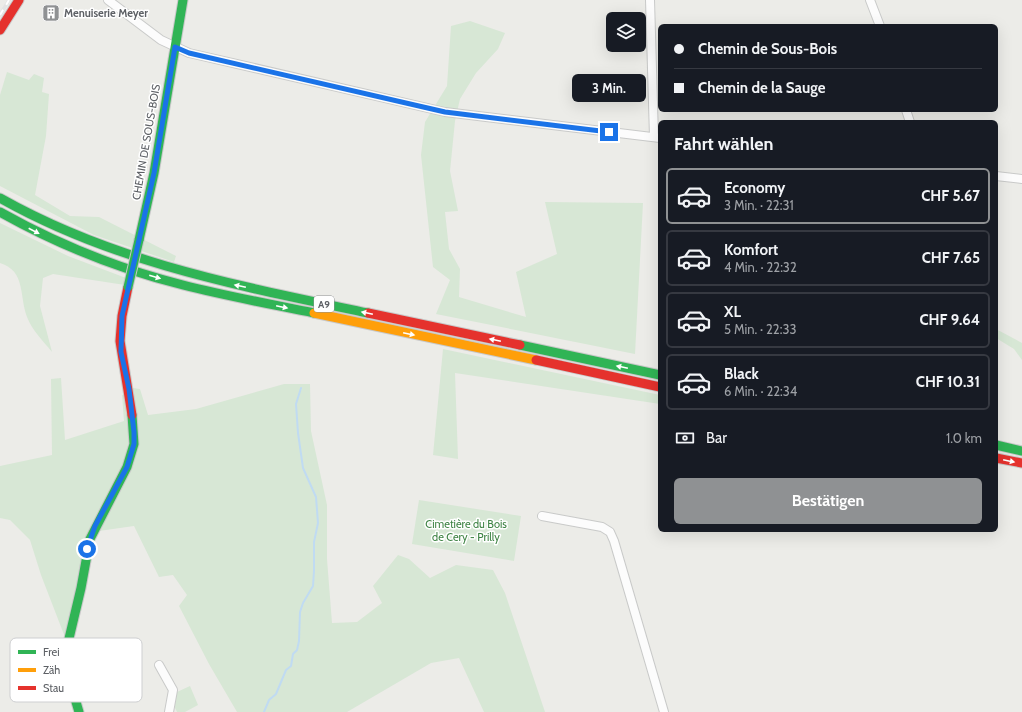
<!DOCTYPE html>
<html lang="de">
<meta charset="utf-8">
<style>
body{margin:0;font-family:Cabin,sans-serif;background:#242831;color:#f1f3f6;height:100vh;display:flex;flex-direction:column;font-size:15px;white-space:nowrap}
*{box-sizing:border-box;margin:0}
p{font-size:13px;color:#9ea1a6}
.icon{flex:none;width:22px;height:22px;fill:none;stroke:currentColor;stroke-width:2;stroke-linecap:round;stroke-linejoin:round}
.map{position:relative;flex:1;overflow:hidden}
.panel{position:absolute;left:658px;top:120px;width:340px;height:412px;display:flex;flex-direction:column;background:#171b24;border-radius:6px;box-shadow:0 4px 16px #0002}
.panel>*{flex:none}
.banner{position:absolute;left:658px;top:24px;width:340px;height:88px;border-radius:6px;box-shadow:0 4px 16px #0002;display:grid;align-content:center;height:88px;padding:0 16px;background:#171b24}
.buttons{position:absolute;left:606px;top:12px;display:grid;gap:8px}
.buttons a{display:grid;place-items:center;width:40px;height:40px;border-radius:6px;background:#171b24;box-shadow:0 4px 16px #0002;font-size:20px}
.end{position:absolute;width:18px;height:18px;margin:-9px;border:5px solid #1a73e8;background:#fff;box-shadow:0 0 0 2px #fff}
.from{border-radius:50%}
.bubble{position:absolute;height:28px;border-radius:6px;background:#171b24;box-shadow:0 4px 16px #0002;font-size:13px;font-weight:700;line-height:28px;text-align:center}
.banner b{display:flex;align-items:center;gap:14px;height:38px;font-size:15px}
.banner b+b{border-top:1px solid #363941}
.banner i{width:10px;height:10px;background:#f1f3f6}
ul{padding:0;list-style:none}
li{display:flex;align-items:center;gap:12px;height:56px;margin:0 8px 6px;padding:0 8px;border:2px solid #363941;border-radius:6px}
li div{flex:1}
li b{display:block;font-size:15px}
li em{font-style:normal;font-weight:700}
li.active{border-color:#8f9193}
li>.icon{width:36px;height:36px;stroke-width:1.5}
h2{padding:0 16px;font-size:18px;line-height:48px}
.pay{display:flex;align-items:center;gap:10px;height:44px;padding:0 16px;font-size:15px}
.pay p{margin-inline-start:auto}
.button{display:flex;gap:8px;margin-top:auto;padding:8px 16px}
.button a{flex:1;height:46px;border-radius:6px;background:#8f9193;color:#fff;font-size:16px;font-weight:700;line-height:46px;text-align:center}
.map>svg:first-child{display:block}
.green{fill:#d7e7d5}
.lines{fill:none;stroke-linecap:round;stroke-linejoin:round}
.stream{stroke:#c0dbf2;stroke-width:2}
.street-casing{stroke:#c9cac9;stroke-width:10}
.fast-casing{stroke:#c8c8c8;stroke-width:11}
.slow-casing{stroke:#c8c8c8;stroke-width:11}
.jam-casing{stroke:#c8c8c8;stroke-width:11}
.street{stroke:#fcfcfc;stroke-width:8}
.fast{stroke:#30b455;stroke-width:9}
.slow{stroke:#ff9f0a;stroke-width:9}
.jam{stroke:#e5322d;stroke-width:9}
.rail-casing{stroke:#e3e4e3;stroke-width:3.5}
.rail{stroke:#fff;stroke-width:2;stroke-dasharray:6;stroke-linecap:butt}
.fast-bridge-casing{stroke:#c8c8c8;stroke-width:11;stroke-linecap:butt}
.fast-bridge{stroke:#30b455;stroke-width:9}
.oneway{fill:#fff}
.route{stroke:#1a73e8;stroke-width:5}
.labels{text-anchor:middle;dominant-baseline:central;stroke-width:3;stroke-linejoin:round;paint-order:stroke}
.shield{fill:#fff;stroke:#8e9093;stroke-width:1}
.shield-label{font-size:10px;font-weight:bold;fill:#5d6065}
.poi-label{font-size:11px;font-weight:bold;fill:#5d6065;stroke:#fff;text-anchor:start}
.street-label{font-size:11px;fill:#5d6065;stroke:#fff}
.park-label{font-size:11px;fill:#3e8344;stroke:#fff}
.key{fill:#fff;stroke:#cecfd1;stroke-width:1}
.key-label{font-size:11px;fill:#5d6065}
</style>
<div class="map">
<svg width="1022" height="712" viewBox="0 0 1022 712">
<rect width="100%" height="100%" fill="#ecece8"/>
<g class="green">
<path d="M470 21 505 33 498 49 476 73 460 99 455 121 450 171 458 211 445 212 449 249 460 269 459 297 526 317 516 272 557 254 545 202 643 203 635 354 436 314 450 280 433 267 421 155 425 122 447 86 451 26Z"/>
<path d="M7 72 29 80 34 74 44 78 42 92 49 94 46 136 35 195 70 216 99 217 176 256 174 262 94 235 0 186V95Z"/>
<path d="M0 223 68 256 126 278 125 285 53 274 43 278 40 306 52 352C43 341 32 330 27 317 19 296 26 271 0 263Z"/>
<path d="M996 329 1022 343V360L1014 349 996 338Z"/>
<path d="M443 349 660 395V404L455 373 458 459 433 455Z"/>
<path d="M61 378 65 440 124 421 122 395 128 394 133 388 140 389 148 415 196 409 284 384H310L311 431 327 505V559L332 623 357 622 382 603 373 586 398 555 409 559 430 578 456 565 493 570 505 593 545 712H484L459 658 431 663 347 712H237L209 664 179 606 187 595 173 575 159 577 134 526 92 532 68 645 41 575 30 540 10 520 0 518V466L52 455 51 379Z"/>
<path d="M419 500 521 516 514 561 412 544Z"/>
<path d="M190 686 198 705 185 712H177L174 706 177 692Z"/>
</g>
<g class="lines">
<path class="stream" d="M264 712 269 700 276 694 286 670 291 666 293 654 297 650 299 641 300 612 303 603 313 586 314 571V542L318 523 316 497 303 468 298 433 296 404 301 388"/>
<defs>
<g id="street">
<path d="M108 0 161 40 189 53 445 112 660 138"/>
<path d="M650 0 654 137"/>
<path d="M870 0 880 26"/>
<path d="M906 110 910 122"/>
<path d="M996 176 1022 179"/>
<path d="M542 516 602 527 610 532 614 541 664 712"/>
<path d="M159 665 173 690 169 712"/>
</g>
<g id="fast">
<path d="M0 198C115 263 240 286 368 313"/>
<path d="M0 212C57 244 119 269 183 285 226 296 270 304 314 313"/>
<path d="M139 240 154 173 183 0"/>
<path d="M520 345 660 375"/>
<path d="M996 445 1022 451"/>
<path d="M79 712 66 668 67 647 81 588 90 539 127 467 134 444 132 415"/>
</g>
<path id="slow" d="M314 313 536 360"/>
<g id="jam">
<path d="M0 30 19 0"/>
<path d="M128 287 122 316 120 341 132 415"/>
<path d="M368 313 520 345"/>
<path d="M536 360 660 387"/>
<path d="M996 458 1022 463"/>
</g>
</defs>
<use href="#street" class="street-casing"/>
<use href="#fast" class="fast-casing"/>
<use href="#slow" class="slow-casing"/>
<use href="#jam" class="jam-casing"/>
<use href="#street" class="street"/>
<use href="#fast" class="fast"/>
<use href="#slow" class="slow"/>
<use href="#jam" class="jam"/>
<defs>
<path id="rail" d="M0 15 9 0"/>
</defs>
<use href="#rail" class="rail-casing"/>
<use href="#rail" class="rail"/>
<defs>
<path id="fast-bridge" d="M128 287 139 240"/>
</defs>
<use href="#fast-bridge" class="fast-bridge-casing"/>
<use href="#fast-bridge" class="fast-bridge"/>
</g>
<defs><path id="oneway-solid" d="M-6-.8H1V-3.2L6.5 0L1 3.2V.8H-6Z"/></defs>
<g class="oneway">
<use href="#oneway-solid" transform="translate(34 231) rotate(27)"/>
<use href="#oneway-solid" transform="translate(155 277) rotate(16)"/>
<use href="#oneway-solid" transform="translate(240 286) rotate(-168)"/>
<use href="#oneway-solid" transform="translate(282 307) rotate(12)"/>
<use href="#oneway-solid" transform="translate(367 313) rotate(-168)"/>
<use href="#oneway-solid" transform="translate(409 334) rotate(12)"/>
<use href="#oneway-solid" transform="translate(495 340) rotate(-168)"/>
<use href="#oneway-solid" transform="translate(622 367) rotate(-168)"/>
<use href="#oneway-solid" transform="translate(1009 461) rotate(12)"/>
</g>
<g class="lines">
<path class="route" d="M87 549 95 526 127 467 134 444V432L129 389 121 352 122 316 154 173 175 47 189 53 445 112 609 132"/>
</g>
<defs>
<symbol id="building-square" viewBox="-11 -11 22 22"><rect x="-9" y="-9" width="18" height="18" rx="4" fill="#8f9193" stroke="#fff"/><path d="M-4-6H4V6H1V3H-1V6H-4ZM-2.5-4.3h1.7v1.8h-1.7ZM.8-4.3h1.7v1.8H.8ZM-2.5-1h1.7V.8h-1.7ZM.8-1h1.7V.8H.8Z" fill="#fff"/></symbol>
</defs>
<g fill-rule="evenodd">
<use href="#building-square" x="41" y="3" width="20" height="20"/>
</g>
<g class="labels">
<rect class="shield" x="314" y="296" width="20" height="16" rx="3"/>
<g class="shield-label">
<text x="324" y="304">A9</text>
</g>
<g class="poi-label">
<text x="64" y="13">Menuiserie Meyer</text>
</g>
<g class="street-label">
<text transform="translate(146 142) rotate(-80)">CHEMIN DE SOUS-BOIS</text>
</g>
<g class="park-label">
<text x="466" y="524">Cimetière du Bois<tspan x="466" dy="13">de Cery - Prilly</tspan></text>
</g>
</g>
<rect x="10" y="638" width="132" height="64" rx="6" class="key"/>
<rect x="18" y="650" width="18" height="4" fill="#30b455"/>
<rect x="18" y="668" width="18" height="4" fill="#ff9f0a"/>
<rect x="18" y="686" width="18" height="4" fill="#e5322d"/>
<g class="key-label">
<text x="43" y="656">Frei</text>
<text x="43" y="674">Zäh</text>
<text x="43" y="692">Stau</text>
</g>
</svg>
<div class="buttons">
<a><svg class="icon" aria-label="layers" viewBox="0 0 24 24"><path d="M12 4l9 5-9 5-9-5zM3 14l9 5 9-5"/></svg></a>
</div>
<i class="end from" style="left:87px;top:549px"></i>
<i class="end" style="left:609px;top:132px"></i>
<div class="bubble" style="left:572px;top:74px;width:74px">3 Min.</div>
<div class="banner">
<b><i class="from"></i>Chemin de Sous-Bois</b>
<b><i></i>Chemin de la Sauge</b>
</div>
<section class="panel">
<h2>Fahrt wählen</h2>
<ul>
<li class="active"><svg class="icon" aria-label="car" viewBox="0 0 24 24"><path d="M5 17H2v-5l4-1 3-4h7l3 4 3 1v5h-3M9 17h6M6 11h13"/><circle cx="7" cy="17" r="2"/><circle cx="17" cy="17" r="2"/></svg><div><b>Economy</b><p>3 Min. · 22:31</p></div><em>CHF 5.67</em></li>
<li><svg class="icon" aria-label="car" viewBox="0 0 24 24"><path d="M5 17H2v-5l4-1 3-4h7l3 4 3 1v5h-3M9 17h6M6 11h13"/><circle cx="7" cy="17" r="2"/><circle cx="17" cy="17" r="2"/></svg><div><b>Komfort</b><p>4 Min. · 22:32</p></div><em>CHF 7.65</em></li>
<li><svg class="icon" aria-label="car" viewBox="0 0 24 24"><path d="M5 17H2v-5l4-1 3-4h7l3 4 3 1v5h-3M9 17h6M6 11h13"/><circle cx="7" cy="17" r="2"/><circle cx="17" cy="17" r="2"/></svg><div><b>XL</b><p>5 Min. · 22:33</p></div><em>CHF 9.64</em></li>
<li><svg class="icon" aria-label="car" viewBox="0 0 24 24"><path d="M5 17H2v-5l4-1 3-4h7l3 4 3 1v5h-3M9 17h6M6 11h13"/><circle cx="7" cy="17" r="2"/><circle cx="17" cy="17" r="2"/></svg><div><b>Black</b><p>6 Min. · 22:34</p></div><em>CHF 10.31</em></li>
</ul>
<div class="pay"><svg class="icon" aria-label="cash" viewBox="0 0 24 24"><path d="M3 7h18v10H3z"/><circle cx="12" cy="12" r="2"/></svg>Bar<p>1.0 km</p></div>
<div class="button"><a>Bestätigen</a></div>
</section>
</div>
